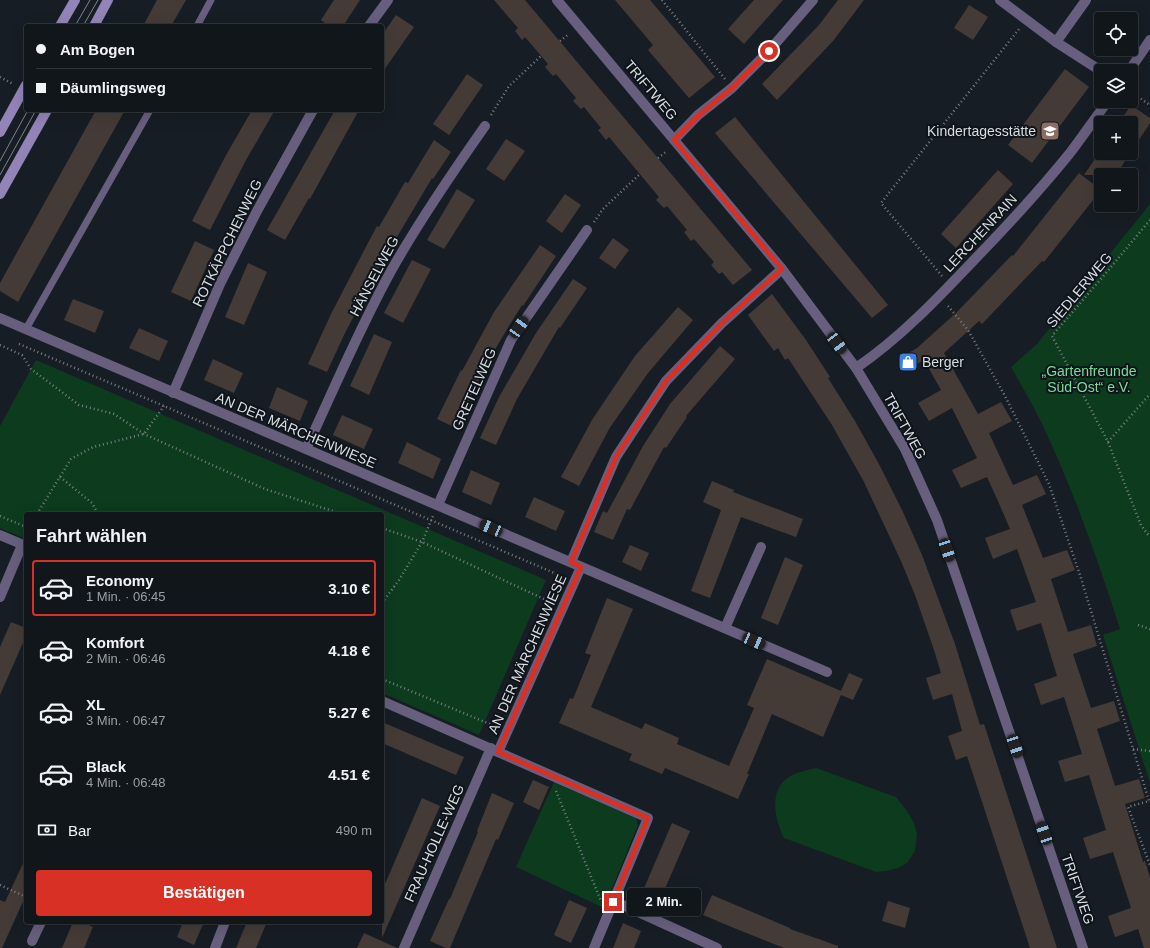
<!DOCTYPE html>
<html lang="de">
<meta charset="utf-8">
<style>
body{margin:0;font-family:Helvetica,sans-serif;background:#1a1f24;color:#f1f3f6;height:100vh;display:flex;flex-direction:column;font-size:15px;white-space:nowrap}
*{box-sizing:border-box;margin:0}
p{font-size:13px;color:#9c9fa3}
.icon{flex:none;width:22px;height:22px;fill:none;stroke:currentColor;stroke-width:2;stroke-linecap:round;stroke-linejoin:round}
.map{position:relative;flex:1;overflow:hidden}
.drawer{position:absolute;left:24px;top:512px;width:360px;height:412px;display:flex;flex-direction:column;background:#11161b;border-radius:4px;box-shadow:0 4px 16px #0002,0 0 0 1px #30353a}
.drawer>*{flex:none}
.guide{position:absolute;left:24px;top:24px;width:360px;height:88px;border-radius:4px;box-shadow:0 4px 16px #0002,0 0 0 1px #30353a;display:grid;align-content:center;height:88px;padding:0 12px;background:#11161b}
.controls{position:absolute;left:1094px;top:12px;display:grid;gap:8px}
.controls a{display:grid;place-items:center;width:44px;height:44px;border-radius:4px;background:#11161b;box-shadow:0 4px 16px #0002,0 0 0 1px #30353a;font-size:20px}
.end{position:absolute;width:18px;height:18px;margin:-9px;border:5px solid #d93025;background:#fff;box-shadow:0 0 0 2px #fff}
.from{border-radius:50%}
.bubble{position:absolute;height:28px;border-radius:4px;background:#11161b;box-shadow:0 4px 16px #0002,0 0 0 1px #30353a;font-size:13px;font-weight:700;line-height:28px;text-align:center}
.car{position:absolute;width:12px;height:24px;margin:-12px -6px;border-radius:5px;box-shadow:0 0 3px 1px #0007;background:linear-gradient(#222 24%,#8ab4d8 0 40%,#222 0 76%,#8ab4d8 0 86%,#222 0)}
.guide b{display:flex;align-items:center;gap:14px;height:38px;font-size:15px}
.guide b+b{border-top:1px solid #30353a}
.guide i{width:10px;height:10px;background:#f1f3f6}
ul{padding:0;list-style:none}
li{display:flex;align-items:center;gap:12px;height:56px;margin:0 8px 6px;padding:0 4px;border:2px solid transparent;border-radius:4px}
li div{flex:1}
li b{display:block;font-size:15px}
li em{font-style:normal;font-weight:700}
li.active{border-color:#d93025}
li>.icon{width:36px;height:36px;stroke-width:1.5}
h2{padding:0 12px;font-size:18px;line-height:48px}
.pay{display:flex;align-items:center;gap:10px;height:44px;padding:0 12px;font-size:15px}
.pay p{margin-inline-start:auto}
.primary-button{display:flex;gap:8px;margin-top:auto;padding:8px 12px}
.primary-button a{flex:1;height:46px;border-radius:4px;background:#d93025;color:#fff;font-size:16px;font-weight:700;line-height:46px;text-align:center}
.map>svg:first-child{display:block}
.green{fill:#0c3b1e}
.building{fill:#443b36}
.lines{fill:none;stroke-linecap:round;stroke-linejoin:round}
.path{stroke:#797f84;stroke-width:2.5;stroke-dasharray:1 3;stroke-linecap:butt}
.service{stroke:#675f7d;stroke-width:7}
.minor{stroke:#675f7d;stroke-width:10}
.secondary{stroke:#9284b6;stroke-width:10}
.tram{stroke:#7e8489;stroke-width:1}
.route{stroke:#d93025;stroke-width:5}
.labels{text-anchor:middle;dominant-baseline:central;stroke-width:4;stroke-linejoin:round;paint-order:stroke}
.street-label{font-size:14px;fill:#d9dee2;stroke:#0e141a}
.poi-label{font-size:14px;fill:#d9dee2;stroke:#0e141a;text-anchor:end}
.park-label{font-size:14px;fill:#78df98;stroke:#0e141a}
</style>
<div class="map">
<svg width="1150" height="948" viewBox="0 0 1150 948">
<rect width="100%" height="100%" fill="#171d24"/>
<g class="green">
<path d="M1150 204V783L1103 635 1120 629C1098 560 1074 492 1043 426 1034 406 1022 387 1011 367L1037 344Z"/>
<path d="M36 360 546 580 479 735 382 693V514H26V539L0 528V426Z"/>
<path d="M816 768 896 797 907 811 914 823 917 834 915 851 907 863 898 868 886 871 876 872 784 838C775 820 768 790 789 777 797 772 807 770 816 768Z"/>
<path d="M554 782 636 818 638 825 604 908 516 867Z"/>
</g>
<g class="building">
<path d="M157 0H186L171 26H143Z"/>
<path d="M334 0H360L343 26H329L321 20Z"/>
<path d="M494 0H525L752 270 733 285 722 272 719 274 711 265 714 262 694 239 691 241 684 232 687 230 667 206 664 208 656 200 659 197 609 137 606 140 598 130 601 128 584 107 581 109 573 101 576 98 556 74 553 76 545 67 548 64 525 37 522 40 515 31 518 28Z"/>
<path d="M615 0H650L715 77 689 98 648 50 653 45Z"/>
<path d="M754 0H783L744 44 728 29Z"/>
<path d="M838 0H864L833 41 777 100 762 84 819 25Z"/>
<path d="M969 5 988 17 973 40 954 28Z"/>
<path d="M396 15 414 27 382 73V35Z"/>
<path d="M1065 69 1089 87 1032 163 1008 145Z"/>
<path d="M467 74 483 85 449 135 433 124Z"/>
<path d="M1131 105 1150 118V123L1131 152V123H1119Z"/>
<path d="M96 110H125L18 302 0 291V283Z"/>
<path d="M252 110H275L246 160 210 230 192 221 225 157Z"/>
<path d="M335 110H359L310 199 309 198 285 240 267 230Z"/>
<path d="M735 117 888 305 872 318 715 133Z"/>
<path d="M506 139 525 151 504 181 486 169Z"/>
<path d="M434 140 451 152 433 179 432 178 381 264 344 335 327 372 308 364 332 312 369 241 377 226 379 227 405 182 408 183Z"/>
<path d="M1099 153H1130L1116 175H1084Z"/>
<path d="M998 170 1013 184 956 248 941 234Z"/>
<path d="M1079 173 1101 190 1044 262 1042 261 982 324 979 321 944 353 978 414 1001 402 1012 421 989 433 1013 485 1037 475 1046 494 1022 505 1043 558 1067 550 1075 570 1051 579 1068 632 1091 625 1097 646 1073 654 1091 708 1114 701 1120 721 1097 729 1115 786 1139 779 1145 798 1125 804 1143 862 1145 861 1150 878V948H1144L1138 929 1115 937 1108 916 1131 908 1113 852 1090 859 1083 838 1106 830 1089 775 1065 782 1058 761 1082 754 1064 697 1041 705 1034 684 1057 676 1041 623 1017 631 1010 610 1036 602 1017 549 993 559 985 538 1010 529 998 501 987 477 961 488 952 470 977 458 952 408 929 421 918 403 941 390 924 360 910 368 904 367 901 362 903 356 917 348 956 313 1012 255 1013 256Z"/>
<path d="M457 189 475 200 444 249 427 240Z"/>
<path d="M565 194 581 205 562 233 546 221Z"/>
<path d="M613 238 629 250 615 269 599 258Z"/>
<path d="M195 241 214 250 191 301 171 292Z"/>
<path d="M540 245 556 256 523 306 522 305 503 336 487 363 456 428 437 419 461 370 462 371 494 312Z"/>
<path d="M412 260 431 269 403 323 384 313Z"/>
<path d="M248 263 267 272 244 325 225 317Z"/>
<path d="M573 279 587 288 560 328 559 327 535 368 517 399 496 445 480 438 499 397 536 333Z"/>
<path d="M772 294 806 340 830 377 828 378 855 421 880 466 903 512 922 555 955 644 980 725 984 724 1057 948H1030L967 756 956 760 948 736 962 731 952 694 933 700 926 678 941 673 934 650 915 595 901 561 864 482 832 425 788 358 785 360 778 348 774 351 748 315Z"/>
<path d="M73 299 104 311 95 333 64 320Z"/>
<path d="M678 307 693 320 648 373 609 429 579 486 561 477 592 420 608 396 635 356Z"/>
<path d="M139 328 168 341 159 361 129 348Z"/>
<path d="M374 334 392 342 369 395 350 386Z"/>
<path d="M720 346 735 359 686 416 687 417 666 448 664 447 630 510 627 509 613 540 594 532 603 511 607 513 643 446 670 404Z"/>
<path d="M213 359 243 373 234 393 204 380Z"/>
<path d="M277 387 308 401 300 421 269 408Z"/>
<path d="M342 415 373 429 364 449 333 435Z"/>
<path d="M407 442 441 459 433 479 398 463Z"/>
<path d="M471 470 500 483 491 505 462 492Z"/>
<path d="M712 481 734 490 733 492 803 519 796 537 741 517 710 598 691 591 721 510 703 502Z"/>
<path d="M534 497 565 511 556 531 525 517Z"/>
<path d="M630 545 649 553 641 571 622 562Z"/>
<path d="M785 557 803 565 778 625 761 618Z"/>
<path d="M607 598 633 609 591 707 642 729 645 723 679 738 677 744 729 766 754 708 747 705 767 659 841 691 849 673 863 679 853 700 841 695 823 737 772 714 747 774H749L738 799 665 768 662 774 629 760 632 754 559 723 570 698 573 699 591 655 585 653Z"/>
<path d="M11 622 26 628V636L0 695V647Z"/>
<path d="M382 722 464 757 456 775 382 743Z"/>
<path d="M533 780 549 787 539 810 523 802Z"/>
<path d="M492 793 514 803 498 840 496 839 450 948H446L430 941 449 899H450L478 832 477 831Z"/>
<path d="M422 798 440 806 382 938V891Z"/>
<path d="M672 823 690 831 660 900 642 893Z"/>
<path d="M26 857V895L2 948H0V900L5 902Z"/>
<path d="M712 895 790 928V929L838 946V948H784L734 928 703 915Z"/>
<path d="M569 900 587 908 571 943 554 935Z"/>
<path d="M888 901 910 908 905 928 882 921Z"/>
<path d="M73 922H82L93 927 84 948H62Z"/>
<path d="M183 922H204L194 945 177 937Z"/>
<path d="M247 922H267L256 948H236Z"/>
<path d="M623 923 641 931 634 948H613Z"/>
<path d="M364 933 397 948H357Z"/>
</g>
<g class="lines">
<g class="path">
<path d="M662 0 725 79"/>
<path d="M560 41 569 34"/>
<path d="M0 77 13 84"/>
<path d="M1131 92 1150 105"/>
<path d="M491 115 509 86 541 56"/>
<path d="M658 158 667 151"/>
<path d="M1150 220 1106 273 1052 336 1108 442 1141 525 1149 536H1150"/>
<path d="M594 222 603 209 640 174"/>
<path d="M942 276 881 203 1019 29"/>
<path d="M948 306 968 330 1005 396 1049 484 1080 575 1149 801 1128 807 1150 865"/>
<path d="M19 344 559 575"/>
<path d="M0 345 22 355 31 369 79 405 114 414 144 434 265 489 342 514"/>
<path d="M1108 442 1150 394"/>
<path d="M60 477 92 503 98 514"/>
<path d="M37 514 71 459 93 447 144 434 164 406"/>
<path d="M0 516 26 527"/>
<path d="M382 528 422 542 546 600"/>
<path d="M382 603 399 580 422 542 433 516"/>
<path d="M1138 625 1150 629"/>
<path d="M382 679 492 725"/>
<path d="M1133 749 1150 751"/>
<path d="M556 791 601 901"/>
<path d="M0 885 26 897"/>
</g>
<g class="service">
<path d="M197 26 211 0"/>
<path d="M26 329 150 110"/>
</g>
<g class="minor">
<path d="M557 0 782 269 856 368 905 449 937 520 1083 948"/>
<path d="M1000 0 1056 42"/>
<path d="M1086 0 1056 42 1101 71"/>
<path d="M369 26 388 0"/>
<path d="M1129 71 1150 40"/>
<path d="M674 140 698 115 732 88 769 51 813 0"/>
<path d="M0 318 827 672"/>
<path d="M856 368C900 338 938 298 975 259 1008 225 1040 190 1070 153 1083 136 1095 118 1108 101"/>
<path d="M173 393 220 284 257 211 313 110"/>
<path d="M306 449C334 389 359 329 391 271 419 221 452 173 485 126"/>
<path d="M438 505 511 340 587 230"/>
<path d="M0 535 26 546"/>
<path d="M571 562 616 457 666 381 722 323 782 269"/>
<path d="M0 597 22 545"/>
<path d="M725 628 761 547"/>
<path d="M382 701 648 818 594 948"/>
<path d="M498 752 581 567"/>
<path d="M614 901 717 948"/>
<path d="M32 941 41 922"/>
<path d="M215 948 225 922"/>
<path d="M404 948 491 748"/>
</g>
<g class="secondary">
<path d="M60 26 75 0"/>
<path d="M94 26 108 0"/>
<path d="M0 132 26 85"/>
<path d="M0 194 47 110"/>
</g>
<g class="tram">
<path d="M75 26 90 0"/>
<path d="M83 26 98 0"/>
<path d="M0 161 28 110"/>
<path d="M0 175 36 110"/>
</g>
</g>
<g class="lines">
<path class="route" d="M613 902 648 818 498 752 581 567 571 562 616 457 666 381 722 323 782 269 674 140 698 116 732 88 769 51"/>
</g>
<defs>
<symbol id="school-square" viewBox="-11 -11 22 22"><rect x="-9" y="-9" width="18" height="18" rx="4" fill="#8d6e63" stroke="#0e141a"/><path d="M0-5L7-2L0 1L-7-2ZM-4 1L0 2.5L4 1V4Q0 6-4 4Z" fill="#fff"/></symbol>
<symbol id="shop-square" viewBox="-11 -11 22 22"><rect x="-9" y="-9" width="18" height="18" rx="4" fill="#3f7fe0" stroke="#0e141a"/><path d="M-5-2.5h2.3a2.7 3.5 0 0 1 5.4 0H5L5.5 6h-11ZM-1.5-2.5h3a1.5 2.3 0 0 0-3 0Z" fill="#fff"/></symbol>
</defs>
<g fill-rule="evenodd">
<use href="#school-square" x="1039" y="120" width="22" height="22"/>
<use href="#shop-square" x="897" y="351" width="22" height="22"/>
</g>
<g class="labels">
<g class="street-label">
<text transform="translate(651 90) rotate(50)">TRIFTWEG</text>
<text transform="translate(980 233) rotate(-47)">LERCHENRAIN</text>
<text transform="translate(227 243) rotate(-64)">ROTKÄPPCHENWEG</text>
<text transform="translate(374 276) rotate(-62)">HÄNSELWEG</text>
<text transform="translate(1079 290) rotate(-50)">SIEDLERWEG</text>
<text transform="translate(474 389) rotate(-66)">GRETELWEG</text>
<text transform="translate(905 426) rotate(61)">TRIFTWEG</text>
<text transform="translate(296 430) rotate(23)">AN DER MÄRCHENWIESE</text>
<text transform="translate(527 654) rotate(-66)">AN DER MÄRCHENWIESE</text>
<text transform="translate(434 843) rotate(-66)">FRAU-HOLLE-WEG</text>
<text transform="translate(1078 889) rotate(71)">TRIFTWEG</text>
</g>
<g class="poi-label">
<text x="1036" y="131">Kindertagesstätte</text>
<text x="922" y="362" text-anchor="start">Berger</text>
</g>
<g class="park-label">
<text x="1089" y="371">„Gartenfreunde<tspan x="1089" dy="16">Süd-Ost“ e.V.</tspan></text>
</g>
</g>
</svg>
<div class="controls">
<a><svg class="icon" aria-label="locate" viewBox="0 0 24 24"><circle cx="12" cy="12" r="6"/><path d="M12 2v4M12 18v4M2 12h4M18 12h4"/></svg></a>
<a><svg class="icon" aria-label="layers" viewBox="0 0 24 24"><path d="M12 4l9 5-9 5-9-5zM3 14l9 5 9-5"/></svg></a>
<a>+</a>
<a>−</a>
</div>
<i class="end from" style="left:769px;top:51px"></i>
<i class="end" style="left:613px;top:902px"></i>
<div class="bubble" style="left:627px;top:888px;width:74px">2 Min.</div>
<i class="car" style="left:519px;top:327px;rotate:35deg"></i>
<i class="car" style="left:837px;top:343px;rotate:143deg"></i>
<i class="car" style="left:491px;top:528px;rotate:293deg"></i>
<i class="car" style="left:947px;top:550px;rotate:161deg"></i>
<i class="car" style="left:754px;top:641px;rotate:113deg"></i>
<i class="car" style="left:1015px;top:746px;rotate:161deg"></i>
<i class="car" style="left:1044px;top:833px;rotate:341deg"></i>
<div class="guide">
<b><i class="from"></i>Am Bogen</b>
<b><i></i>Däumlingsweg</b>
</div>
<section class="drawer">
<h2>Fahrt wählen</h2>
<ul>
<li class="active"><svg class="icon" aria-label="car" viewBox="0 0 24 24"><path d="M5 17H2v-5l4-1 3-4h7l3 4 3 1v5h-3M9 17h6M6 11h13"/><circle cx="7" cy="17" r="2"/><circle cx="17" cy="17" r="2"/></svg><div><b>Economy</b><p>1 Min. · 06:45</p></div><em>3.10 €</em></li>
<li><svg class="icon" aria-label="car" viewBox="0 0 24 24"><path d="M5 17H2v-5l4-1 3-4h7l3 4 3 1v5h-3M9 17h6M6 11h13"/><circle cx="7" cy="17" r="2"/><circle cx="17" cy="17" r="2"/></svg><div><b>Komfort</b><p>2 Min. · 06:46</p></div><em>4.18 €</em></li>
<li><svg class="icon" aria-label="car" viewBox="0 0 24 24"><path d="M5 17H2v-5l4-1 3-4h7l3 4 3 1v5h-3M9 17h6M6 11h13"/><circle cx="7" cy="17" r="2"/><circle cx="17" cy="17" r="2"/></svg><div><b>XL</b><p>3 Min. · 06:47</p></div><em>5.27 €</em></li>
<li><svg class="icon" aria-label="car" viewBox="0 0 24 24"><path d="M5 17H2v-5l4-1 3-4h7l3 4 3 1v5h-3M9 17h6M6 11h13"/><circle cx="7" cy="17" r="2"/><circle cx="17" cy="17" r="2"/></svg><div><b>Black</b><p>4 Min. · 06:48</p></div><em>4.51 €</em></li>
</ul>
<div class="pay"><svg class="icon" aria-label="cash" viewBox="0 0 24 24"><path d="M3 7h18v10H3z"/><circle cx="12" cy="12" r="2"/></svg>Bar<p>490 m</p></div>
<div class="primary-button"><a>Bestätigen</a></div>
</section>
</div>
